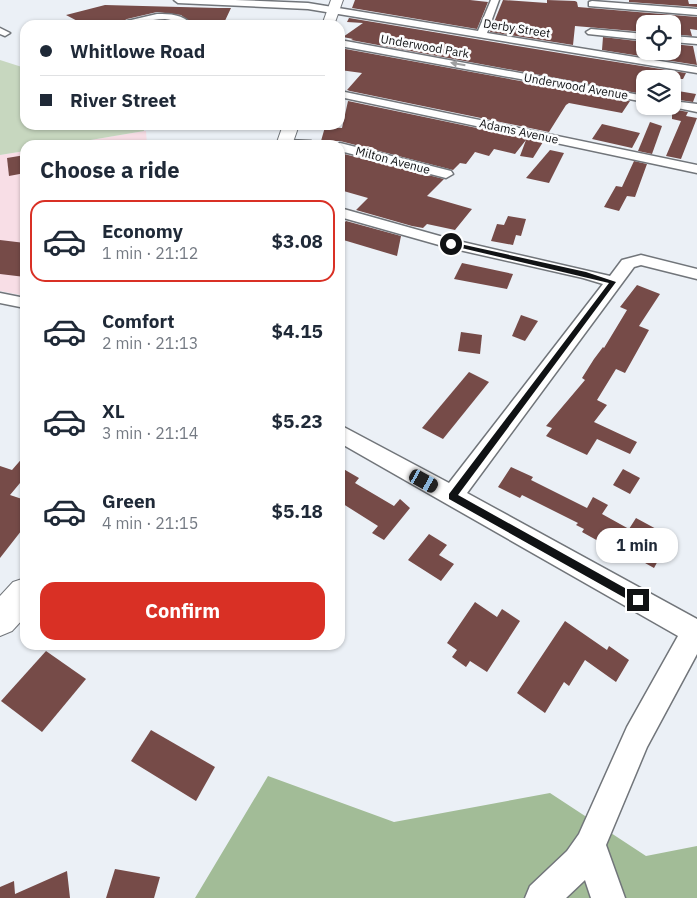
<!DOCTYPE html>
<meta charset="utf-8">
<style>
body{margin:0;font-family:"IBM Plex Sans",sans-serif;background:#f6f6f7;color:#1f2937;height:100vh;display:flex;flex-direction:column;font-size:19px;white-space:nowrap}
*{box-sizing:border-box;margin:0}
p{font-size:16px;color:#747a83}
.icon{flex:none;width:28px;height:28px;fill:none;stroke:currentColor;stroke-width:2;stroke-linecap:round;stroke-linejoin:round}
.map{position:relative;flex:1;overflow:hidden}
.details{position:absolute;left:20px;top:140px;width:325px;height:510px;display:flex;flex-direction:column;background:#fff;border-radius:15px;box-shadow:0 1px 4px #0004}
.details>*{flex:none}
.banner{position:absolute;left:20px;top:20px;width:325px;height:110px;border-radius:15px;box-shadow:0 1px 4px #0004;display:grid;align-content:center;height:110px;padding:0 20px;background:#fff}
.fabs{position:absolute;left:636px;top:15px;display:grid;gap:10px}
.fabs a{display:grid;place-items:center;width:45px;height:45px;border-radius:10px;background:#fff;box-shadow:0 1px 4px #0004;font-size:25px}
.end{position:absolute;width:22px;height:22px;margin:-11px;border:6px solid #101214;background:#fff;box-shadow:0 0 0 2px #fff}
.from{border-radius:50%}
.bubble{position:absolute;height:35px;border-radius:15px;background:#fff;box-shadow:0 1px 4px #0004;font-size:16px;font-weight:700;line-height:35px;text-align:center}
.car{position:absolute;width:15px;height:30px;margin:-15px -8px;border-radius:6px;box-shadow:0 0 4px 1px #0007;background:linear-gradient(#222 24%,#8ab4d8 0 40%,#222 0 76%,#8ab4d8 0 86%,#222 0)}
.banner b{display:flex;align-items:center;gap:18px;height:48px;font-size:19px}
.banner b+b{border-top:1px solid #e0e1e3}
.banner i{width:12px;height:12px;background:#1f2937}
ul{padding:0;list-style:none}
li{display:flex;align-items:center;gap:15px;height:82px;margin:0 10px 8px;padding:0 10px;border:2px solid transparent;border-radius:15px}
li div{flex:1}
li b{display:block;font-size:19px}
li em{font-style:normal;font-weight:700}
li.current{border-color:#d93025}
li>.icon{width:45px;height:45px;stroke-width:1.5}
h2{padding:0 20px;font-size:22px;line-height:60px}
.primary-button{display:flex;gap:10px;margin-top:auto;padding:10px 20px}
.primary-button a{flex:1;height:58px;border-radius:15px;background:#d93025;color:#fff;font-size:20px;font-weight:700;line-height:58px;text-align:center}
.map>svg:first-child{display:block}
.commercial{fill:#f8dee6}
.green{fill:#c7d7bf}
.forest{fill:#a2bc97}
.building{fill:#764b48}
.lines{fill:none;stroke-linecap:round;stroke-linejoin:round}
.minor-casing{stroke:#71757a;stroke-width:3}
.major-casing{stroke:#71757a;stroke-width:2}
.minor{fill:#fff;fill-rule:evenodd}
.major{fill:#fff;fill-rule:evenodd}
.oneway{fill:#9fa0a1}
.route{fill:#101214}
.labels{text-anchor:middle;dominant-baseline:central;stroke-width:5;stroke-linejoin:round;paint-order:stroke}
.far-street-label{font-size:12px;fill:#101214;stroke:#fcfdfe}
</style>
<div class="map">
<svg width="697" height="898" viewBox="0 0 697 898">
<rect width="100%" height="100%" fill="#ebf0f6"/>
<g class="commercial">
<path d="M144 131H146L147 145H61Z"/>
<path d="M25 151V296L0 291V155Z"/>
</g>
<path class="green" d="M0 60 25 68V125H143L144 131 61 145H25V151L0 155Z"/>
<path class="forest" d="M268 776 394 822 550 793 646 856 697 846V898H195Z"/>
<g class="building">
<path d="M355 0H470L488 2 477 29 352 8Z"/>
<path d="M503 0 547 3V0L575 1 577 2 578 7 697 17V30L690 29 692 36 672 34V24H645V32L575 26 573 45 490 32Z"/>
<path d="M629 0H688L689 4H697V7L629 2Z"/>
<path d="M105 5 218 8H231L223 25H194L181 15 157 12 127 19 116 25H85L66 15Z"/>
<path d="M349 18 572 55 686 73 683 79H644L637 93 351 40 353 39 343 37 363 23 347 22Z"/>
<path d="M603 37 645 42V51H672V44L693 46 697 65 602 50Z"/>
<path d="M340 48 630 101 622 113 569 103 566 105 549 132 350 91 347 90 362 73 340 70Z"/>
<path d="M672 90 696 94 693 102 672 99Z"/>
<path d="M348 101 543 142 533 158 520 156 526 140 515 154 494 149 489 156 475 152 466 164 460 163 453 170 340 141H321L325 127 342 128Z"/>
<path d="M672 109 688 112 686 116 697 118 681 159 666 156 681 121 672 119Z"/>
<path d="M650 122 662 126 652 154 638 151Z"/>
<path d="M602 124 640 133 632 148 592 139Z"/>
<path d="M550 150 564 153 549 183 526 178Z"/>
<path d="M340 153 444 179 427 196 472 209 455 230 427 224 423 228 412 226 356 210 368 198 340 190Z"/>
<path d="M25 155V173L9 176 7 158Z"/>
<path d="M634 161 647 164 635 197 627 196 619 211 604 207 616 186 622 187Z"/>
<path d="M508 216 526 219 521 236 516 235 513 245 491 241 497 224 504 225Z"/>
<path d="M346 221 401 236 397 256 340 239V227Z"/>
<path d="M0 240 25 243V277L0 274Z"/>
<path d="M462 263 513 274 507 289 454 279Z"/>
<path d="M637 285 660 294 639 326 649 330 625 373 616 369 597 400 607 405 594 422 637 442 630 454 597 439 587 455 546 436 552 428 546 426 585 380 582 378 594 359 603 347 604 348 627 310 620 307Z"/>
<path d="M521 315 538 321 525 341 512 336Z"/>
<path d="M461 332 482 335 480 354 458 351Z"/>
<path d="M469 372 489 382 443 439 422 428Z"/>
<path d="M25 455V477L10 495 25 500V526L0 558V466L12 470Z"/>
<path d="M340 467 359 478 355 483 394 506 400 499 410 508 384 540 372 533 378 526 340 502Z"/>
<path d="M511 467 533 477 531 480 587 508 593 497 608 505 602 514 629 529 636 518 671 537 654 568 602 539 600 542 582 532 584 529 576 525 578 523 522 495 520 498 498 487Z"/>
<path d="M623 469 640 478 630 494 613 485Z"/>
<path d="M429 534 447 545 439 555 454 564 441 581 408 560Z"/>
<path d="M475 602 497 617 502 609 520 621 487 672 470 661 466 667 452 657 457 650 447 643Z"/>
<path d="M565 621 607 650 609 646 629 660 616 682 585 660 569 686 564 682 545 713 517 693Z"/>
<path d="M46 651 86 679 42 732 1 701Z"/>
<path d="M151 730 215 767 196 801 131 761Z"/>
<path d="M115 869 160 877 154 898H106Z"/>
<path d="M67 871 70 898H0V887L14 881 15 894Z"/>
</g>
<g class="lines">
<defs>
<g id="minor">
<path d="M174 0H235L308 3 478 31 491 0H499L487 33 697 67V73L308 9 178 3Z"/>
<path d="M592 1 697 9V15L589 6V2Z"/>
<path d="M157 14C170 14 183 14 192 25 182 25 175 20 165 19 149 19 134 25 118 25L127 21Z"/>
<path d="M0 28 10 33 5 36 0 34Z"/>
<path d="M591 29 645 34V40L588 34 586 32Z"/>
<path d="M672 36 697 38V44L672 42Z"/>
<path d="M340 40 645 96V102L340 46Z"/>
<path d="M340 91 697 165V173L340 97Z"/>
<path d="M672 101 697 104V112L668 106H672Z"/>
<path d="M285 140 311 141 317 145H279L280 141Z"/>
<path d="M340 143 451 171 453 174 446 178 340 151V145H335Z"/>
<path d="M340 208 454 240 610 276 622 260 641 255 697 269V279L641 265 634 267 467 493 697 619V654L647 747 606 845 625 898H591L585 880 566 898H525L530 886 567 851 579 834 627 727 678 636 340 443V425L449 483 603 284 583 278 446 247 340 217Z"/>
<path d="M0 293 25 298V308L0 303Z"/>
</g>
<g id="major">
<path d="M331 0H343L334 25H322Z"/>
<path d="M283 125H299L292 145H276Z"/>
<path d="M25 578V617L12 631 0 636V596L13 582Z"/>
</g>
</defs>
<use href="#minor" class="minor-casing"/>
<use href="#major" class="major-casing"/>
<use href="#minor" class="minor"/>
<use href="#major" class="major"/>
</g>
<defs><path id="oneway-solid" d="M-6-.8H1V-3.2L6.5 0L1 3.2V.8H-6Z" transform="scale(1.25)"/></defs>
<use class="oneway" href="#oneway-solid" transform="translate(458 64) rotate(-170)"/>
<path class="route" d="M451 242 586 272 616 282 458 495 641 597V603H634L449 499V494L609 283 449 245Z"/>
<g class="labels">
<g class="far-street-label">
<text transform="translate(517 28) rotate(9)">Derby Street</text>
<text transform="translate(425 46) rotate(10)">Underwood Park</text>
<text transform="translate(576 86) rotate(10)">Underwood Avenue</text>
<text transform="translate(519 131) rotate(12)">Adams Avenue</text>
<text transform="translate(393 160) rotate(15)">Milton Avenue</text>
</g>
</g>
</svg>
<div class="fabs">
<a><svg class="icon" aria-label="locate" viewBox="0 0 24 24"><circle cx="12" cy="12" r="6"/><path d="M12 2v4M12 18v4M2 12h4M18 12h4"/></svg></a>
<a><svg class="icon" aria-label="layers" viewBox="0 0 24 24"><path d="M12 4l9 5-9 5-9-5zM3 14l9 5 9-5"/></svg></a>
</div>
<i class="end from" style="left:451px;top:244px"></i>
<i class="end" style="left:638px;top:600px"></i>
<div class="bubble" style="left:596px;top:528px;width:82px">1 min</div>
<i class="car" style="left:424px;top:481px;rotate:119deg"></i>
<div class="banner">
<b><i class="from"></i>Whitlowe Road</b>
<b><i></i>River Street</b>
</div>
<section class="details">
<h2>Choose a ride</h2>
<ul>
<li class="current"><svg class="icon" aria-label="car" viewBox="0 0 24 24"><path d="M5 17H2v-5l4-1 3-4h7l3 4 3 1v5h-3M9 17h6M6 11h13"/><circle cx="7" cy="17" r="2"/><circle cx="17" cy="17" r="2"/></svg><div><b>Economy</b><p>1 min · 21:12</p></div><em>$3.08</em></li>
<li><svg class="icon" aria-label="car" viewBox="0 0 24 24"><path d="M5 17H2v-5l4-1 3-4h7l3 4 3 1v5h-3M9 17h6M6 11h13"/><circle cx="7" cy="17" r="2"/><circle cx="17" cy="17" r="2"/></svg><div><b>Comfort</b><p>2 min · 21:13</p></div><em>$4.15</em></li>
<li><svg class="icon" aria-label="car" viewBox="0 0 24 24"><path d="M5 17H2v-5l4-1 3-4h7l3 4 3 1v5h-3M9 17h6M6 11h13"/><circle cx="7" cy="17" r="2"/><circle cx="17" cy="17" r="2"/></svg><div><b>XL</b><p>3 min · 21:14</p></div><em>$5.23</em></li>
<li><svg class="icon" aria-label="car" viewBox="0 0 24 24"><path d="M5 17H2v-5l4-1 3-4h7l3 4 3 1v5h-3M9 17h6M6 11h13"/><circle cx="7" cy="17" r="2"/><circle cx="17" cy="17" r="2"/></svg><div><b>Green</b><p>4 min · 21:15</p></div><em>$5.18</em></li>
</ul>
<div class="primary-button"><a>Confirm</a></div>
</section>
</div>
